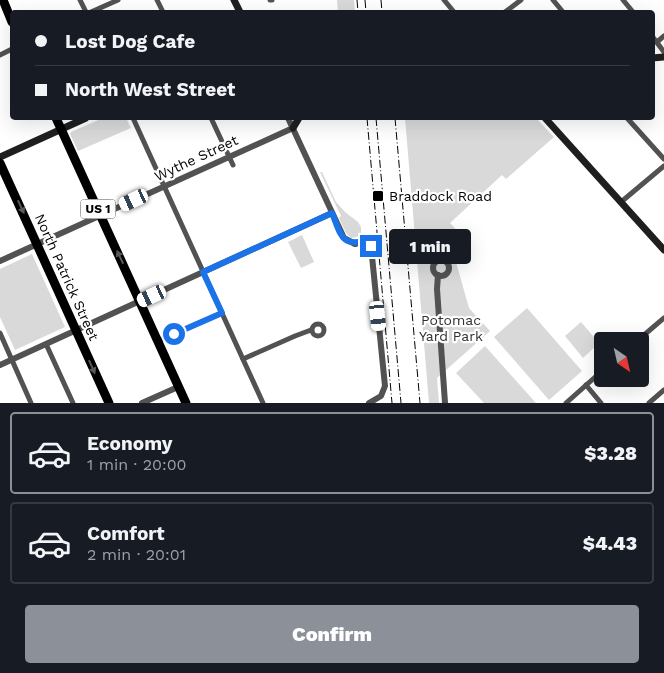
<!DOCTYPE html>
<meta charset="utf-8">
<style>
body{margin:0;font-family:"Work Sans",sans-serif;background:#242831;color:#f1f3f6;height:100vh;display:flex;flex-direction:column;font-size:19px;white-space:nowrap}
*{box-sizing:border-box;margin:0}
p{font-size:16px;color:#9ea1a6}
.icon{flex:none;width:28px;height:28px;fill:none;stroke:currentColor;stroke-width:2;stroke-linecap:round;stroke-linejoin:round}
.map{position:relative;height:403px;overflow:hidden}
.sheet{display:flex;flex-direction:column;background:#171b24;flex:1}
.sheet>*{flex:none}
.top-card{position:absolute;left:10px;top:10px;width:645px;height:110px;border-radius:5px;box-shadow:0 5px 20px #0002;display:grid;align-content:center;height:110px;padding:0 25px;background:#171b24}
.needle{width:32px;rotate:146deg}
.buttons{position:absolute;left:594px;top:332px;display:grid;gap:10px}
.buttons a{display:grid;place-items:center;width:55px;height:55px;border-radius:5px;background:#171b24;box-shadow:0 5px 20px #0002;font-size:25px}
.end{position:absolute;width:22px;height:22px;margin:-11px;border:6px solid #1a73e8;background:#fff;box-shadow:0 0 0 2px #fff}
.from{border-radius:50%}
.bubble{position:absolute;height:35px;border-radius:5px;background:#171b24;box-shadow:0 5px 20px #0002;font-size:16px;font-weight:800;line-height:35px;text-align:center}
.car{position:absolute;width:15px;height:30px;margin:-15px -8px;border-radius:6px;box-shadow:0 0 4px 1px #0007;background:linear-gradient(#fff 24%,#345 0 40%,#fff 0 76%,#345 0 86%,#fff 0)}
.top-card b{display:flex;align-items:center;gap:18px;height:48px;font-size:19px}
.top-card b+b{border-top:1px solid #363941}
.top-card i{width:12px;height:12px;background:#f1f3f6}
ul{padding:9px 0 0;list-style:none}
li{display:flex;align-items:center;gap:15px;height:82px;margin:0 10px 8px;padding:0 15px;border:2px solid #363941;border-radius:5px}
li div{flex:1}
li b{display:block;font-size:19px}
li em{font-style:normal;font-weight:800}
li.active{border-color:#8c9099}
li>.icon{width:45px;height:45px;stroke-width:1.5}
.button{display:flex;gap:10px;margin-top:auto;padding:10px 25px}
.button a{flex:1;height:58px;border-radius:5px;background:#8c9099;color:#fff;font-size:20px;font-weight:800;line-height:58px;text-align:center}
.map>svg:first-child{display:block}
.green{fill:#d9d9d9}
.lines{fill:none;stroke-linecap:round;stroke-linejoin:round}
.minor{stroke:#525252;stroke-width:5}
.tertiary{stroke:#525252;stroke-width:6}
.secondary{stroke:#1f1f1f;stroke-width:7}
.trunk{stroke:#000;stroke-width:9}
.rail{stroke:#000;stroke-width:1;stroke-dasharray:8 2.5 1 2.5;stroke-linecap:butt}
.oneway{fill:#595959}
.route{stroke:#1a73e8;stroke-width:6}
.poi-dot{fill:#000;stroke:#fff;stroke-width:2}
.labels{text-anchor:middle;dominant-baseline:central;stroke-width:4.5;stroke-linejoin:round;paint-order:stroke}
.shield{fill:#fff;stroke:#4c4c4c;stroke-width:1}
.shield-label{font-size:12px;font-weight:bold;fill:#000}
.street-label{font-size:14px;fill:#000;stroke:#fff}
.poi-label{font-size:14px;fill:#000;stroke:#fff;text-anchor:start}
.park-label{font-size:14px;fill:#303030;stroke:#fff}
</style>
<div class="map">
<svg width="664" height="403" viewBox="0 0 664 403">
<rect width="100%" height="100%" fill="#fff"/>
<g class="green">
<path d="M337 0H354L355 12H338Z"/>
<path d="M103 118H126L131 128 78 151 70 134 71 132Z"/>
<path d="M405 118H536L554 137 506 179 502 175 450 223 455 228 454 235 449 237 469 308 490 331 437 378 439 403H429Z"/>
<path d="M320 172H322L336 202 345 212 358 222 361 227V233L357 237 351 238 346 233 339 218 341 216Z"/>
<path d="M302 235 314 262 301 268 288 242Z"/>
<path d="M32 254 65 327 15 350 0 317V269Z"/>
<path d="M527 308 582 371 549 400 494 337Z"/>
<path d="M581 322 599 343 583 358 565 336Z"/>
<path d="M485 346 536 403H484L456 373Z"/>
</g>
<g class="lines">
<g class="minor">
<path d="M80 0 86 12"/>
<path d="M157 0 163 12"/>
<path d="M270 0H272"/>
<path d="M444 0 454 12"/>
<path d="M553 0 563 12"/>
<path d="M623 0 633 12"/>
<path d="M91 12 118 0"/>
<path d="M505 12 521 0"/>
<path d="M652 36 664 52"/>
<path d="M657 42 664 36"/>
<path d="M0 55 12 49"/>
<path d="M133 118 263 403"/>
<path d="M211 118 233 165"/>
<path d="M627 118 664 159"/>
<path d="M621 202 664 166"/>
<circle cx="318" cy="330" r="6"/>
<path d="M0 333 31 403"/>
<path d="M158 341 222 313"/>
<path d="M637 341 664 318"/>
<path d="M46 344 73 403"/>
<path d="M243 359 295 336 311 330"/>
<path d="M586 385 601 403"/>
<path d="M566 403 602 371"/>
<path d="M649 403 664 390"/>
</g>
<g class="tertiary">
<path d="M288 118 344 238 355 244 369 240 371 246 385 386 381 396 369 403"/>
<circle cx="441" cy="268" r="8"/>
<path d="M0 261 293 128"/>
<path d="M438 275 437 289 445 403"/>
<path d="M0 365 332 213"/>
<path d="M142 403 178 387"/>
</g>
<g class="secondary">
<path d="M234 0 240 12"/>
<path d="M652 58 664 57"/>
<path d="M545 118 664 250"/>
<path d="M293 128 299 118"/>
<path d="M0 157 86 118"/>
</g>
<g class="trunk">
<path d="M3 0 12 22"/>
<path d="M56 118 186 403"/>
<path d="M0 163 109 403"/>
</g>
<g class="rail">
<path d="M357 0 358 12"/>
<path d="M365 0 366 12"/>
<path d="M381 0 382 12"/>
<path d="M367 118 392 403"/>
<path d="M376 118 401 403"/>
<path d="M395 118 420 403"/>
</g>
</g>
<defs><path id="oneway-solid" d="M-6-.8H1V-3.2L6.5 0L1 3.2V.8H-6Z" transform="scale(1.25)"/></defs>
<g class="oneway">
<use href="#oneway-solid" transform="translate(21 207) rotate(65)"/>
<use href="#oneway-solid" transform="translate(120 257) rotate(-115)"/>
<use href="#oneway-solid" transform="translate(92 367) rotate(66)"/>
</g>
<g class="lines">
<path class="route" d="M174 334 222 313 203 272 332 213C341 235 341 248 369 240L371 246"/>
</g>
<rect class="poi-dot" x="372" y="190" width="12" height="12" rx="2.5"/>
<g class="labels">
<rect class="shield" x="80.5" y="199.5" width="35" height="19" rx="4"/>
<g class="shield-label">
<text x="98" y="209">US 1</text>
</g>
<g class="street-label">
<text transform="translate(196 158) rotate(-25)">Wythe Street</text>
<text transform="translate(67 277) rotate(66)">North Patrick Street</text>
</g>
<g class="poi-label">
<text x="389" y="196">Braddock Road</text>
</g>
<g class="park-label">
<text x="451" y="320">Potomac<tspan x="451" dy="16">Yard Park</tspan></text>
</g>
</g>
</svg>
<div class="buttons">
<a><svg class="needle" viewBox="-14 -14 28 28"><path d="M0-13l5 13h-10z" fill="#e53935"/><path d="M0 13l5-13h-10z" fill="#9ea1a6"/></svg></a>
</div>
<i class="end from" style="left:174px;top:334px"></i>
<i class="end" style="left:371px;top:246px"></i>
<div class="bubble" style="left:389px;top:229px;width:82px">1 min</div>
<i class="car" style="left:134px;top:200px;rotate:245deg"></i>
<i class="car" style="left:152px;top:296px;rotate:245deg"></i>
<i class="car" style="left:378px;top:316px;rotate:174deg"></i>
<div class="top-card">
<b><i class="from"></i>Lost Dog Cafe</b>
<b><i></i>North West Street</b>
</div>
</div>
<section class="sheet">
<ul>
<li class="active"><svg class="icon" aria-label="car" viewBox="0 0 24 24"><path d="M5 17H2v-5l4-1 3-4h7l3 4 3 1v5h-3M9 17h6M6 11h13"/><circle cx="7" cy="17" r="2"/><circle cx="17" cy="17" r="2"/></svg><div><b>Economy</b><p>1 min · 20:00</p></div><em>$3.28</em></li>
<li><svg class="icon" aria-label="car" viewBox="0 0 24 24"><path d="M5 17H2v-5l4-1 3-4h7l3 4 3 1v5h-3M9 17h6M6 11h13"/><circle cx="7" cy="17" r="2"/><circle cx="17" cy="17" r="2"/></svg><div><b>Comfort</b><p>2 min · 20:01</p></div><em>$4.43</em></li>
</ul>
<div class="button"><a>Confirm</a></div>
</section>
